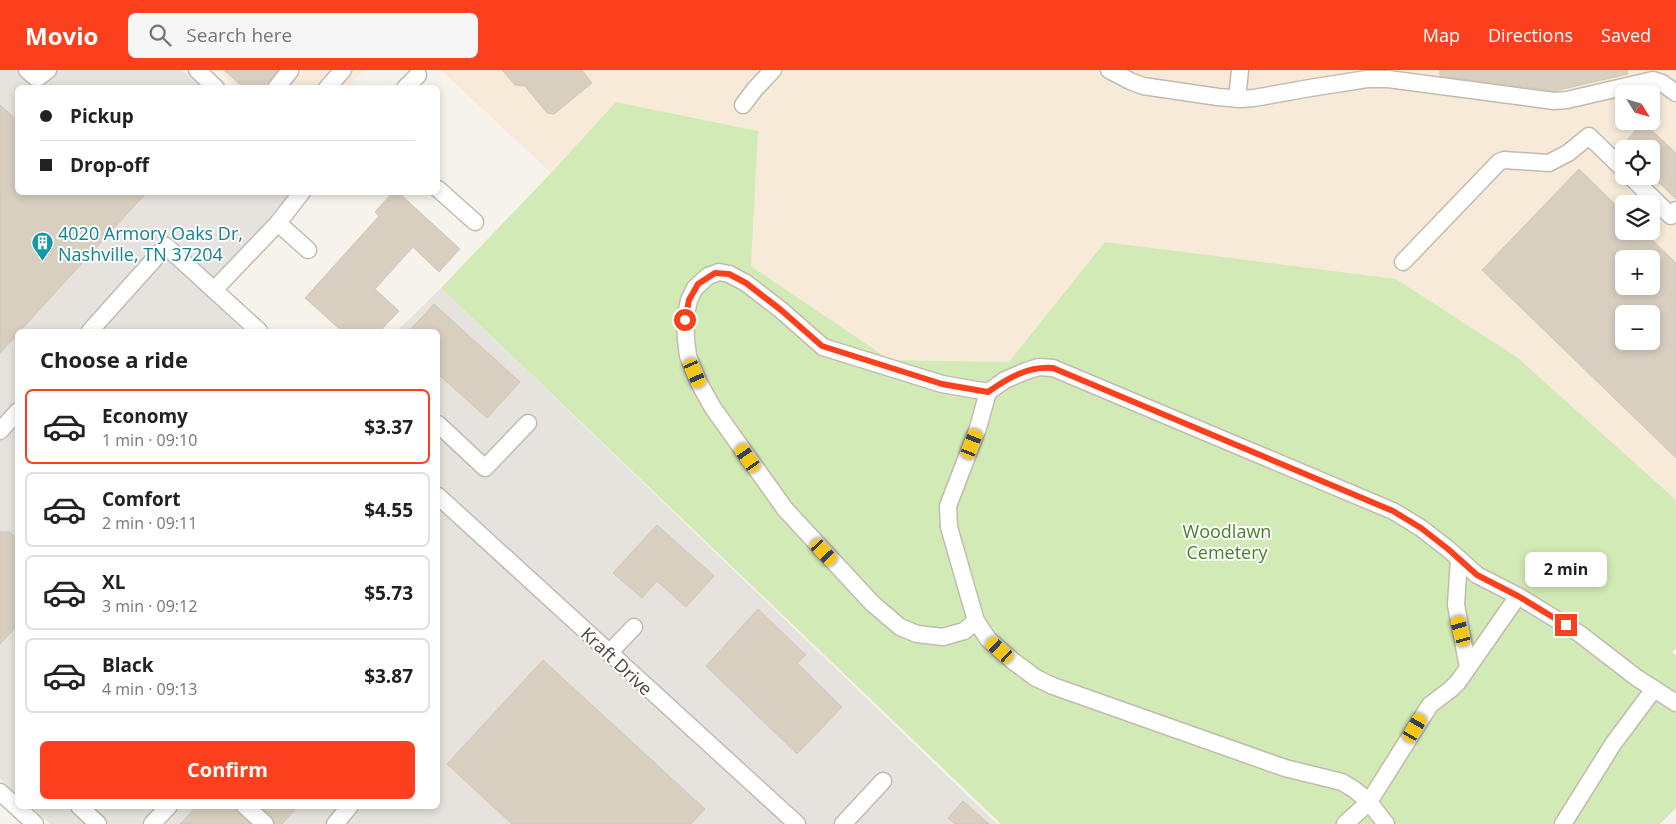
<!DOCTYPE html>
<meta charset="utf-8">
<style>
body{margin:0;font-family:"Open Sans",sans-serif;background:#f6f6f6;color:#222;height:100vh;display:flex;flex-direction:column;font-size:19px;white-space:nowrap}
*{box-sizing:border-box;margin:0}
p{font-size:16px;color:#767676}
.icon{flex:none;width:28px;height:28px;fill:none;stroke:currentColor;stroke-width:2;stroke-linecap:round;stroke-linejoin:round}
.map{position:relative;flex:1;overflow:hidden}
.sheet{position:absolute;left:15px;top:259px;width:425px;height:480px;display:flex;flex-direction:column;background:#fff;border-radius:8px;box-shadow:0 2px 8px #0003}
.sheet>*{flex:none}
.banner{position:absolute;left:15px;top:15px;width:425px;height:110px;border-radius:8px;box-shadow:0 2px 8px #0003;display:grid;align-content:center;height:110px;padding:0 25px;background:#fff}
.needle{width:32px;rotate:127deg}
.buttons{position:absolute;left:1615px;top:15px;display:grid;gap:10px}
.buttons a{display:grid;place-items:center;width:45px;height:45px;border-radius:8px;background:#fff;box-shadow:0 2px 8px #0003;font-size:25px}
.end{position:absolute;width:22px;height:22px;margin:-11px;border:6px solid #fc3f1d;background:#fff;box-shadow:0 0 0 2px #fff}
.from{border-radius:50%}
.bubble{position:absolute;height:35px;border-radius:8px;background:#fff;box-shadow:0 2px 8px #0003;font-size:16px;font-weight:700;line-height:35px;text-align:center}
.car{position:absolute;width:15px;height:30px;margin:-15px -8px;border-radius:6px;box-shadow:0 0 4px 1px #0007;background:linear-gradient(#f5c518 24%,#345 0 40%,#f5c518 0 76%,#345 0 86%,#f5c518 0)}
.banner b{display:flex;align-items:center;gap:18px;height:48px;font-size:19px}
.banner b+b{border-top:1px solid #e0e0e0}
.banner i{width:12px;height:12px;background:#222}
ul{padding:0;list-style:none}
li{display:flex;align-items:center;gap:15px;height:75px;margin:0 10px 8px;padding:0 15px;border:2px solid #e0e0e0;border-radius:8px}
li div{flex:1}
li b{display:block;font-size:19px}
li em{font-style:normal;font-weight:700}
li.active{border-color:#fc3f1d}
li>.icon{width:45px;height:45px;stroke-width:1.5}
h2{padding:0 25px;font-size:22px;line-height:60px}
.action{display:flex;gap:10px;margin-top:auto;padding:10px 25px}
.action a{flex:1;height:58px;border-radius:8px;background:#fc3f1d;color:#fff;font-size:20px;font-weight:700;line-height:58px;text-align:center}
header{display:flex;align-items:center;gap:30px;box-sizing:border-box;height:70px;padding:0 25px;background:#fc3f1d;color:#fff}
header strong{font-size:24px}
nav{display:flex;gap:28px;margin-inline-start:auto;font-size:18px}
.search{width:350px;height:45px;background:#f6f6f6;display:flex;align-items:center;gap:12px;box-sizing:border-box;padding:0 18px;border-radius:8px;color:#767676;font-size:19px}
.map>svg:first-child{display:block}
.commercial{fill:#f7ead8;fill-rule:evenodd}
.industrial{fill:#e6e2dd}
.green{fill:#d2eab5}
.building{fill:#d8cfc1;stroke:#d3c7b4;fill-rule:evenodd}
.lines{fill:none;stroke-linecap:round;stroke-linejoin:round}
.minor-casing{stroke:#c2bbae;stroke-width:19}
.minor{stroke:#fff;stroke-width:16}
.route{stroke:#fc3f1d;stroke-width:6}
.labels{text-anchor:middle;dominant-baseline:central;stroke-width:4;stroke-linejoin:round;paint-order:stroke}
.culture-label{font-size:18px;fill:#0d838f;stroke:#fff;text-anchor:start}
.park-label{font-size:18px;fill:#4a7f2a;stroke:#fff}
.street-label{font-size:18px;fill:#4b4439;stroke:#fff}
</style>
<header>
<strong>Movio</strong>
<div class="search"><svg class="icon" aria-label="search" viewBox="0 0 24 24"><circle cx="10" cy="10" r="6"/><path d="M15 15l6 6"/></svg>Search here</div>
<nav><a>Map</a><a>Directions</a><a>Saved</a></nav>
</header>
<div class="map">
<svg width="1676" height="754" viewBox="0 0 1676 754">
<rect width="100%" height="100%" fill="#f6f3ec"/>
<g class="commercial">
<path d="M218 0H364L346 18 236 17Z"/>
<path d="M441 0H1676V430L1518 288 1396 209 1105 172 1039 261 1009 292 890 290 751 196 758 61 617 32 551 103ZM1624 24H1651V51H1624ZM1624 79H1651V106H1624ZM1624 134H1651V161H1624ZM1624 189H1651V216H1624ZM1624 244H1651V271H1624Z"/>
</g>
<g class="industrial">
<path d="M0 0H182L201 17 18 18V122L291 123 206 224 244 261H18L17 725 0 709Z"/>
<path d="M441 218 997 754H50L30 736H438V261H397Z"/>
</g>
<path class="green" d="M616 32 758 61 751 196 890 290 1009 292 1105 172 1396 209 1518 288 1676 430V578L1672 582 1676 586V738L1660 754H1001L441 218 551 103Z"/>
<g class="building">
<path d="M224 0H278L263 18H244Z"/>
<path d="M502 0H582L592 13 554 44 547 43 525 16 515 15Z"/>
<path d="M1440 0H1627L1628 4 1554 21 1440 6Z"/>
<path d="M0 35 18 51V122H147L20 261H18V264L0 283Z"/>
<path d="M1643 52 1676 83V129L1651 105V79H1619Z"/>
<path d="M1579 99 1624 143V161H1643L1676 193V388L1482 200ZM1624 189H1651V216H1624ZM1624 244H1651V271H1624Z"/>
<path d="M393 122H398L460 179 439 202 413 177 375 219 399 241 380 261H342L305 228 379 146 375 142Z"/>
<path d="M434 234 520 312 487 348 438 304V261H409Z"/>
<path d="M657 455 714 506 686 537 657 511 642 528 613 503Z"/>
<path d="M0 462H9L18 469V555L0 574Z"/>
<path d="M758 539 806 585 797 593 842 637 797 684 706 596Z"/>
<path d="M543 590 705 739 691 754H512L447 694Z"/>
<path d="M963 731 989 754H955L948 748Z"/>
<path d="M197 736H235L238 743 250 754H180Z"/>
<path d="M260 736H298L282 754H275L272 747Z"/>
</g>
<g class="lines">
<defs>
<g id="minor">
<path d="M27 0 35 7H39L48 0"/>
<path d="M197 0 216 18"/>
<path d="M1109 0 1130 11 1143 16 1218 27 1241 29 1254 28 1310 18 1367 9H1388L1554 31 1567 30 1653 10 1662 13 1676 23"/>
<path d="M276 18 290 1"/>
<path d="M327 18 343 0"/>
<path d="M405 18 418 5"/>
<path d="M1237 29 1240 0"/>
<path d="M743 35 755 19 773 0"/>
<path d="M1630 106 1671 146 1676 140"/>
<path d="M438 119 475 152"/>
<path d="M278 153 308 180"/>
<path d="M1403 192 1499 92 1504 90 1549 93 1568 83 1589 66 1624 100"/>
<path d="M90 261 166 176 214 220"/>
<path d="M259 261 214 220 278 153 302 122"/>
<path d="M438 354 485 398 528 353"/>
<path d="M0 361 18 341"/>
<path d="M438 426 797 754"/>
<path d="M1459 489 1456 535 1468 597"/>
<path d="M976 551 964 561 943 567 917 564 900 557 872 533 785 439 713 338 699 313 688 286 686 269 685 250 689 230 695 218 708 206 719 202 729 204 746 213 781 240 823 277 942 314 988 322"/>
<path d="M609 583 634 557"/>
<path d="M0 722 35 754"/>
<path d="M79 736 98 754"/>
<path d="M245 736 265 754"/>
<path d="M152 754 169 736"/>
<path d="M335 754 350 736"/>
<path d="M843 754 883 711"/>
<path d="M1345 754 1369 732 1430 635 1451 619 1458 612 1518 526"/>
<path d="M1386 754 1369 732 1355 720 1342 712 1285 698 1053 616 1036 608 1013 591 988 569 976 551 949 457 948 436 978 358 988 322 1005 310 1026 301 1039 297 1053 298 1393 441 1421 458 1448 479 1477 505 1518 526 1580 564 1637 608 1676 633"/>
<path d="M1563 754 1613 674 1654 619"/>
</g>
</defs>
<use href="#minor" class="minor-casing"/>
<use href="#minor" class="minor"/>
</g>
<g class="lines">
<path class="route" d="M685 250 689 230 698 214 715 203 729 204 746 213 781 240 822 276 942 314 988 322C1008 308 1028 296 1053 298L1393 441 1421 458 1448 479 1477 505 1518 526 1566 555"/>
</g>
<defs>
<symbol id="building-pin" viewBox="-11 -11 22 30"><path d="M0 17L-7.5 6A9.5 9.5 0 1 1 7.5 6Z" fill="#0f9aa8" stroke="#fff"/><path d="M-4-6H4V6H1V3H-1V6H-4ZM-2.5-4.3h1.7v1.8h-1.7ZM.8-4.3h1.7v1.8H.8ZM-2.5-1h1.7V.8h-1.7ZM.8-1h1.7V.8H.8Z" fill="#fff"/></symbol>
</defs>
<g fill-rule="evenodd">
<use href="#building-pin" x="30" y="160" width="25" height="34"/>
</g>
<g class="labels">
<g class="culture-label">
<text x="58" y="163">4020 Armory Oaks Dr,<tspan x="58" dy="21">Nashville, TN 37204</tspan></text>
</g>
<g class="park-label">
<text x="1227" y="461">Woodlawn<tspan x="1227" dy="21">Cemetery</tspan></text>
</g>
<g class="street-label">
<text transform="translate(617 591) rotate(43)">Kraft Drive</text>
</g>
</g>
</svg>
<div class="buttons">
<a><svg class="needle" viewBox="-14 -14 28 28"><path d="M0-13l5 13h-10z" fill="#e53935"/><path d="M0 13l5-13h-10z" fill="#767676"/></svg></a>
<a><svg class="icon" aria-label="locate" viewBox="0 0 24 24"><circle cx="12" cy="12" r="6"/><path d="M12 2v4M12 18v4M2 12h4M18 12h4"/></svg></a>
<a><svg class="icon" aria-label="layers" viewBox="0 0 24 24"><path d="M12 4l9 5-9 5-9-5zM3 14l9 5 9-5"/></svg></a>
<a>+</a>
<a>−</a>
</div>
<i class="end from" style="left:685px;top:250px"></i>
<i class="end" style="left:1566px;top:555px"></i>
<div class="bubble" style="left:1525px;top:482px;width:82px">2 min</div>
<i class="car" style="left:695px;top:303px;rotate:156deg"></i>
<i class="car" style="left:972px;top:374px;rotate:21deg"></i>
<i class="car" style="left:748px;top:388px;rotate:325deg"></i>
<i class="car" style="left:824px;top:482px;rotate:137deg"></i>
<i class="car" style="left:1461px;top:561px;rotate:344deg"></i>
<i class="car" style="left:1000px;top:580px;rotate:312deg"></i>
<i class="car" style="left:1415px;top:658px;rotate:30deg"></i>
<div class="banner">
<b><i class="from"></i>Pickup</b>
<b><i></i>Drop-off</b>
</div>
<section class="sheet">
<h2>Choose a ride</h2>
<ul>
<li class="active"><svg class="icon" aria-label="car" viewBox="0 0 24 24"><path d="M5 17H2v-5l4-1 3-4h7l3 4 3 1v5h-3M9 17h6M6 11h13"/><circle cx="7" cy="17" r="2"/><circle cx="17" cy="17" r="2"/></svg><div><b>Economy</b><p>1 min · 09:10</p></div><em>$3.37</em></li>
<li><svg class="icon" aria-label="car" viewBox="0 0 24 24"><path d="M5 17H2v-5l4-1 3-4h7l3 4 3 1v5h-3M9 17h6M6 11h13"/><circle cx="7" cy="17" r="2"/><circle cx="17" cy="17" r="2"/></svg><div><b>Comfort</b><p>2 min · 09:11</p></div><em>$4.55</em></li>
<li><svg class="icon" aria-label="car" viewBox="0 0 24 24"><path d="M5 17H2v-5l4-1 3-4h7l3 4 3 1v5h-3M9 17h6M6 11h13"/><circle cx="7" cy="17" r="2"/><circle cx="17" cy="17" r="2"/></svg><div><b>XL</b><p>3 min · 09:12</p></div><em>$5.73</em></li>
<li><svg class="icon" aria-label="car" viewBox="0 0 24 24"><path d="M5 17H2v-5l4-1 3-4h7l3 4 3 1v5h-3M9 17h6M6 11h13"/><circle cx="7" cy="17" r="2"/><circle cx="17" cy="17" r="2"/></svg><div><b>Black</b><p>4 min · 09:13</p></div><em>$3.87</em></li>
</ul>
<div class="action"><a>Confirm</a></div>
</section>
</div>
